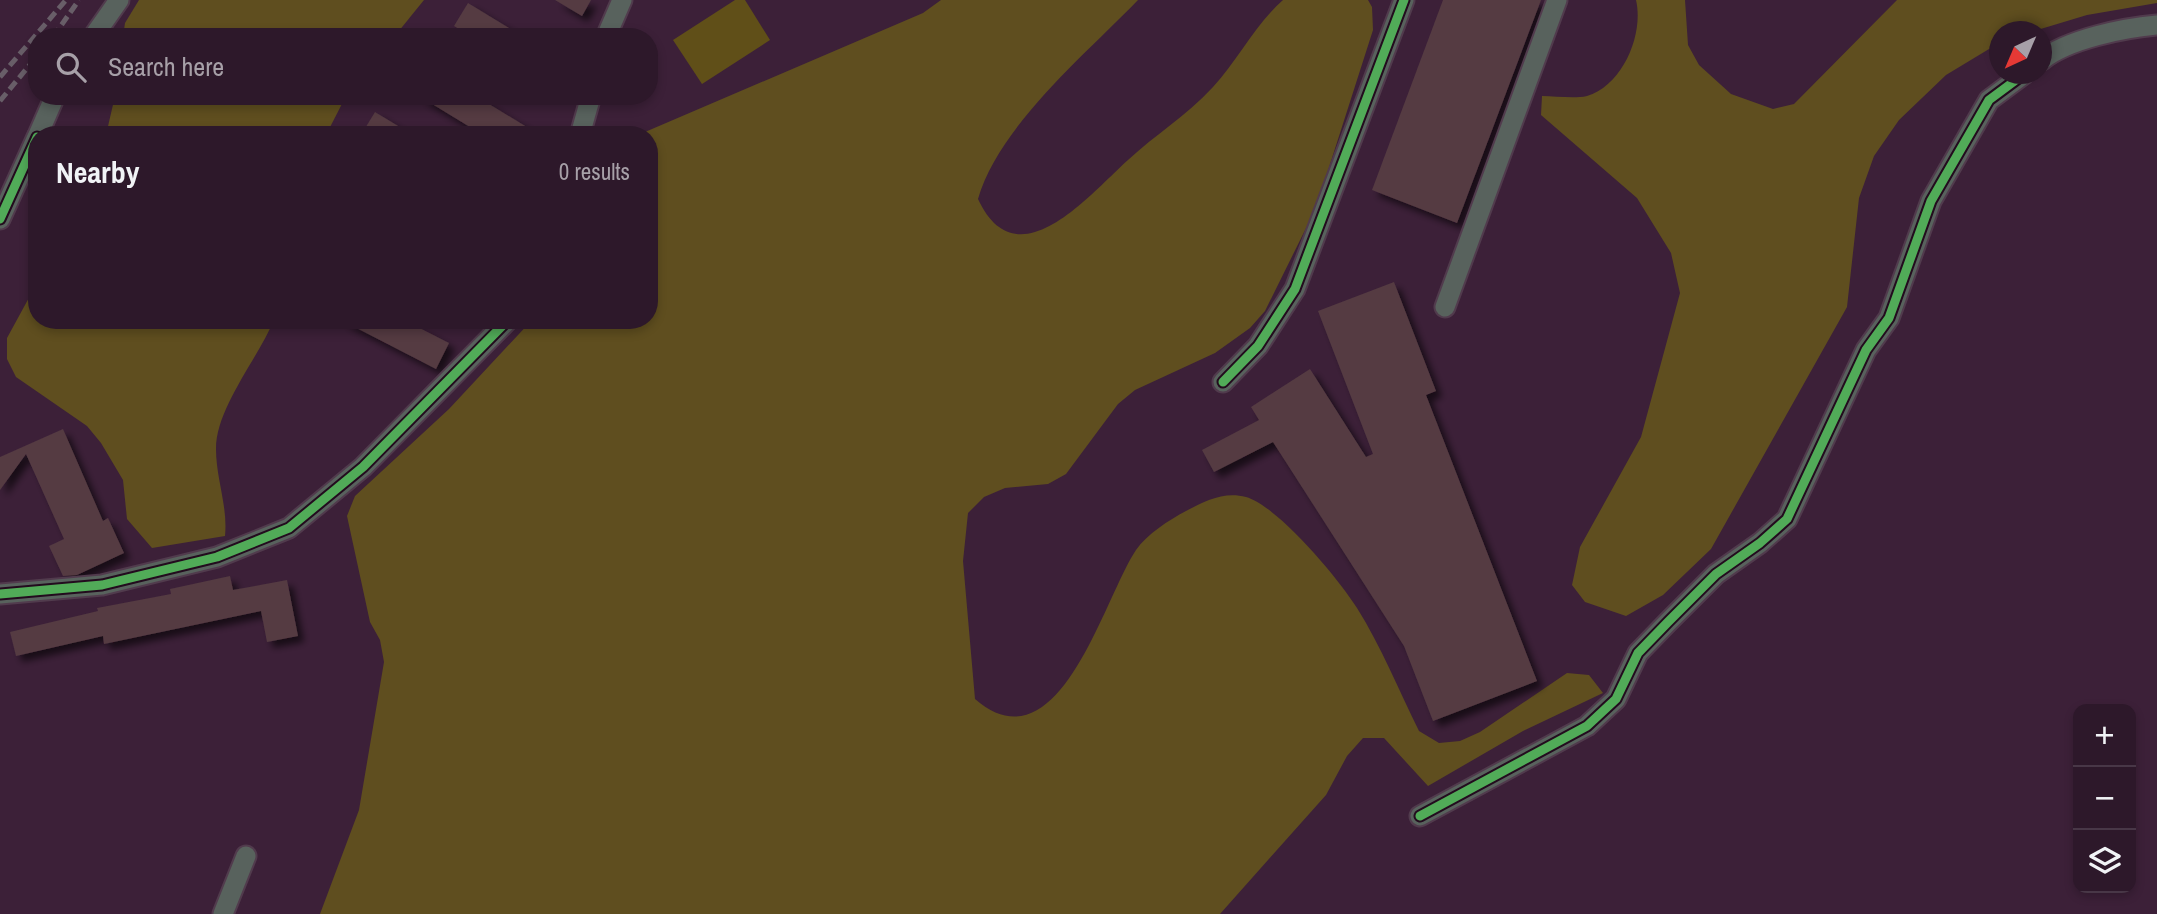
<!DOCTYPE html>
<html lang="en">
<head>
<meta charset="utf-8">
<style>
  :root { --surface:#2d182a; --page:#352132; --text:#f1f3f6; --muted:#a7a0a8; --line:#483747 }
  body { margin:0; font-family:"Archivo Narrow",sans-serif; background:var(--page); color:var(--text) }
  .controls { position:absolute; right:21px; bottom:21px; display:grid; overflow:hidden; border-radius:14px; box-shadow:0 4px 10px #0003 }
  .controls button { width:63px; height:63px; display:grid; place-items:center; padding:0; border:0; border-bottom:2px solid var(--line); background:var(--surface); color:var(--text); font:35px sans-serif }
  .compass { position:absolute; left:1989px; top:21px; width:63px; height:63px; border-radius:50%; background:var(--surface); box-shadow:0 4px 10px #0003; rotate:224deg }
  .list { margin:0; padding:0; list-style:none }
  h2 { display:flex; justify-content:space-between; align-items:center; height:91px; margin:0; padding:0 28px; font-size:30px }
  h2 small { font-size:23px; font-weight:400; color:var(--muted) }
  .icon { flex:none; width:38px; height:38px; fill:none; stroke:currentColor; stroke-width:2; stroke-linecap:round; stroke-linejoin:round }
  .map { position:relative; flex:none; width:2157px; height:914px; overflow:hidden }
  .search { position:absolute; background:var(--surface); box-shadow:0 4px 10px #0003; left:28px; top:28px; width:630px; height:77px; display:flex; align-items:center; gap:18px; box-sizing:border-box; padding:0 24px; border-radius:28px; color:var(--muted); font-size:26px }
  .panel { position:absolute; background:var(--surface); box-shadow:0 4px 10px #0003; left:28px; top:126px; width:630px; height:203px; border-radius:28px }
  .map>svg:first-child { display:block }
  .green { fill:#604f18 }
  .forest { fill:#5f4e1f }
  .building { fill:#543b42; filter:url(#shadow) }
  .lines { fill:none; stroke-linecap:round; stroke-linejoin:round }
  .street-casing { stroke:#513b4d; stroke-width:23 }
  .street { stroke:#58625d; stroke-width:19 }
  .rail { stroke:#685e68; stroke-width:5; stroke-dasharray:10 5; stroke-linecap:butt }
  .cycleway-casing { stroke:#230b1e; stroke-width:13 }
  .cycleway { stroke:#51ab58; stroke-width:9 }
</style>
</head>
<body>
<div class="map">
<svg width="2157" height="914" viewBox="0 0 2157 914">
  <defs>
    <filter id="shadow"><feDropShadow dx="6" dy="6" stdDeviation="3.5" flood-color="#0009"/></filter>
  </defs>
  <rect width="100%" height="100%" fill="#3c2038"/>
  <polygon class="green" points="735,0 745,0 770,40 702,84 673,40"/>
  <g class="forest">
    <polygon points="139,0 424,0 394,37 123,37 125,23"/>
    <path d="M941,0H1138C1086,54 999,126 978,199C1017,283 1089,195 1128,160C1156,134 1185,117 1213,87C1238,60 1255,25 1283,0H1368L1372,7L1373,30L1316,208L1265,311L1250,328L1215,353L1135,390L1118,404L1066,474L1048,484L1005,488L984,497L968,513L963,561L975,699C1059,772 1104,597 1136,550C1147,534 1169,520 1186,511C1205,501 1224,491 1246,497C1278,506 1339,579 1357,608C1381,646 1399,691 1419,731L1439,743L1460,741L1480,732L1567,673L1589,675L1603,693L1523,731L1428,786L1384,738H1363L1347,756L1326,795L1220,914H320L359,810L384,662L380,640L370,622L347,516L355,496L449,409L532,320H649V135H638L923,13Z"/>
    <path d="M1636,0H1685L1688,45L1699,65L1731,94L1773,109L1794,104L1897,0H2157V3L2087,15L2034,31L2000,32L1999,43L1946,75L1899,120L1874,156L1859,198L1847,307L1711,549L1663,595L1626,616L1585,602L1572,585L1580,547L1641,437L1680,293L1671,253L1637,198L1541,115L1542,96C1555,96 1574,99 1587,96C1623,85 1644,34 1636,0Z"/>
    <polygon points="115,96 346,96 326,135 106,135"/>
    <path d="M37,283V320H274C257,360 216,408 216,449C216,479 228,506 225,536L152,548L127,519L123,480L101,443L87,426L16,377L7,359V338Z"/>
  </g>
  <g class="building">
    <polygon points="555,0 591,0 582,16"/>
    <polygon points="1443,0 1541,0 1457,223 1372,190"/>
    <polygon points="468,3 524,37 472,37 454,26"/>
    <polygon points="419,96 476,96 540,135 483,135"/>
    <polygon points="375,112 413,135 361,135"/>
    <polygon points="1394,282 1436,391 1426,395 1537,681 1433,721 1404,646 1273,442 1214,472 1202,450 1259,420 1251,407 1310,369 1366,457 1373,454 1318,311"/>
    <polygon points="341,320 404,320 449,343 436,369"/>
    <polygon points="63,429 103,521 108,518 124,553 77,575 63,576 49,546 64,539 26,454 0,490 0,457"/>
    <polygon points="230,576 233,590 287,580 298,636 267,642 261,611 104,644 103,636 16,656 10,632 98,611 97,608 171,594 170,589"/>
  </g>
  <g class="lines">
    <g class="street-casing">
      <g id="street">
        <polyline points="93,37 119,0"/>
        <polyline points="606,37 622,0"/>
        <path d="M2042,60C2068,39 2124,28 2157,25"/>
        <polyline points="38,135 55,96"/>
        <polyline points="580,135 591,96"/>
        <polyline points="0,219 37,137"/>
        <polyline points="1445,307 1557,0"/>
        <polyline points="1223,382 1258,346 1295,289 1404,0"/>
        <polyline points="0,594 102,585 217,557 289,528 363,467 508,320"/>
        <polyline points="1420,816 1587,726 1616,699 1638,653 1668,622 1716,574 1760,543 1787,519 1866,350 1889,318 1931,201 1989,100 2024,74"/>
        <polyline points="223,914 246,856"/>
      </g>
    </g>
    <use href="#street" class="street"/>
    <g class="rail">
      <polyline points="53,37 79,0"/>
      <polyline points="0,77 66,0"/>
      <polyline points="0,101 37,56"/>
    </g>
    <g class="cycleway-casing">
      <g id="cycleway">
        <polyline points="0,219 37,137"/>
        <polyline points="1223,382 1258,346 1295,289 1404,0"/>
        <polyline points="0,594 102,585 217,557 289,528 363,467 508,320"/>
        <polyline points="1420,816 1587,726 1616,699 1638,653 1668,622 1716,574 1760,543 1787,519 1866,350 1889,318 1931,201 1989,100 2024,74"/>
      </g>
    </g>
    <use href="#cycleway" class="cycleway"/>
  </g>
</svg>
<div class="controls">
<button>+</button>
<button>−</button>
<button><svg class="icon" aria-label="layers" viewBox="0 0 24 24"><path d="M12 4l9 5-9 5-9-5zM3 14l9 5 9-5"/></svg></button>
</div>
<svg class="compass" viewBox="-18 -18 36 36"><path d="M0-13l5 13h-10z" fill="#e53935"/><path d="M0 13l5-13h-10z" fill="#a7a0a8"/></svg>
<div class="search"><svg class="icon" aria-label="search" viewBox="0 0 24 24"><circle cx="10" cy="10" r="6"/><path d="M15 15l6 6"/></svg>Search here</div>
<section class="panel">
<h2>Nearby<small>0 results</small></h2>
<ul class="list">
</ul>
</section>
</div>
</body>
</html>
